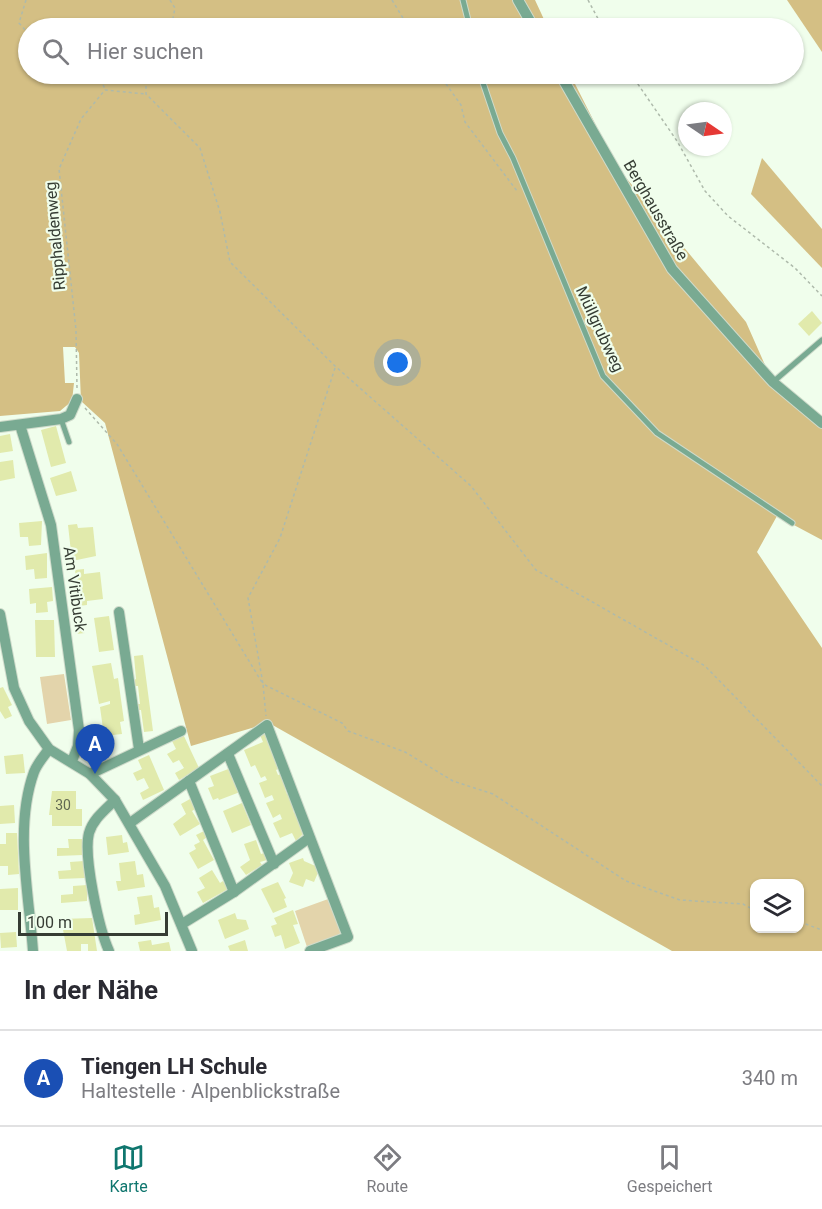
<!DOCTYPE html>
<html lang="de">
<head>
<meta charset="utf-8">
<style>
  :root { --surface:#fff; --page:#f7f7f7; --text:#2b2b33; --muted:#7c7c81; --line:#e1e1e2; --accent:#0f766e }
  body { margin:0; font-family:Roboto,sans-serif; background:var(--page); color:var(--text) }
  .controls { position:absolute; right:18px; bottom:18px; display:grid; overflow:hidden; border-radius:12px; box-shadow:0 2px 4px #0004 }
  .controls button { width:54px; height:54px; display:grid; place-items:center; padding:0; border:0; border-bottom:2px solid var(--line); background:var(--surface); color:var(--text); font:30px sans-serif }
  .compass { position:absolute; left:678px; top:102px; width:54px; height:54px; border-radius:50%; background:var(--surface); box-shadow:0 2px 4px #0004; rotate:103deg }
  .scale { position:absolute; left:18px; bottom:15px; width:150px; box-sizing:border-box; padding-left:6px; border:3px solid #363d34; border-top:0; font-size:16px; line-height:21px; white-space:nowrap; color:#363d34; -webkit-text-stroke:4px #f0feec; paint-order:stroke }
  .you { position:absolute; left:398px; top:363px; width:21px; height:21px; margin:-15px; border:4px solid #fff; border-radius:50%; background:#1a73e8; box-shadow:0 0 0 9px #1a73e833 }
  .badge { display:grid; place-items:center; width:39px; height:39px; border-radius:50%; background:var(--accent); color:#fff; font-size:20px; font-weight:700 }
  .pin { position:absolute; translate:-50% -50px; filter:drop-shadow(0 2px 3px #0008) }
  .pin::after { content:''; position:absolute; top:32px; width:21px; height:18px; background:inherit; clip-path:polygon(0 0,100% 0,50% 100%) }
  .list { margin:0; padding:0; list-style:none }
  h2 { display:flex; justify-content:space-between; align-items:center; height:78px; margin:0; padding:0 24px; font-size:26px }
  h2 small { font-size:20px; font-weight:400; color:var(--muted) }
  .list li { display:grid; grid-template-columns:39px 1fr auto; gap:18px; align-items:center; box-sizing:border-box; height:96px; padding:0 24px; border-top:2px solid var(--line) }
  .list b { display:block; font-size:22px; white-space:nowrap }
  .list p { margin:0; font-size:20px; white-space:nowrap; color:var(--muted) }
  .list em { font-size:20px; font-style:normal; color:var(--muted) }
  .icon { flex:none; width:33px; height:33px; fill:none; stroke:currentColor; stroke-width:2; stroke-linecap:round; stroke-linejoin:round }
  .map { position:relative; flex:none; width:822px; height:951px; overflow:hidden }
  .search { position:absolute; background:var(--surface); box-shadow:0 2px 4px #0004; left:18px; right:18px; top:18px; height:66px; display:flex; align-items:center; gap:15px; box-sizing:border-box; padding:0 21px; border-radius:33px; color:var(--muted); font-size:22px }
  .sheet { height:174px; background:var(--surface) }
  nav { display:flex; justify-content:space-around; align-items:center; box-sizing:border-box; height:84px; border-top:2px solid var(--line); background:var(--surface); font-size:16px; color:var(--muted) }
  nav a { display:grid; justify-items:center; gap:3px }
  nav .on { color:var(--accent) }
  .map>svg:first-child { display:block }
  .green { fill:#e3d4ab }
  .forest { fill:#d4bf84; fill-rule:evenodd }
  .building { fill:#e1eaac }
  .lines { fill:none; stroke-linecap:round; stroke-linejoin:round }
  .service-casing { stroke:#cfdbcb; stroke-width:7 }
  .minor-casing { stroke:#cfdbcb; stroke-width:12 }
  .path { stroke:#aebaab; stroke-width:1.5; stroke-dasharray:3 3; stroke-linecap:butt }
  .service { stroke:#79aa92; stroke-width:5 }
  .minor { stroke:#79aa92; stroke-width:10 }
  .labels { text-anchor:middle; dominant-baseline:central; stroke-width:4.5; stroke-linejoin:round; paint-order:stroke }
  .number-label { font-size:14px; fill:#616852 }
  .street-label { font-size:16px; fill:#363d34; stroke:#f0feec }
</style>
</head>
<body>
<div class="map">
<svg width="822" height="951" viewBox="0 0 822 951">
  <rect width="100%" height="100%" fill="#f0feec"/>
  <g class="green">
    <polygon points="64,674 71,720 47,724 40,677"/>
    <polygon points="331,898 341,931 339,935 307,947 295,911"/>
  </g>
  <g class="forest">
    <path d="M0,0H535L548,28H28V74H570L617,167L746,322L773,383L822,422V540L777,516L757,552L822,648V951H672L269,723L191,746L105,423L81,401L79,353L75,347H63L65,383H74L72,401L60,411L0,416ZM754,884H800V928H754Z"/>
    <polygon points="787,0 822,0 822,52"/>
    <polygon points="762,158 822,229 822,268 751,194"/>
  </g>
  <g class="building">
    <polygon points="812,311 822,323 809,336 798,324"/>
    <polygon points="56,426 66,463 51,467 41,430"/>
    <polygon points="10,434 13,451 0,453 0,436"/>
    <polygon points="13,460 15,478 0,481 0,462"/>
    <polygon points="71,471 77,491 56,496 50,478"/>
    <polygon points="42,521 41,545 29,546 28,537 20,537 19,523"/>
    <polygon points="77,524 78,528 93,527 96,556 72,561 68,525"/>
    <polygon points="47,553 47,578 35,579 34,569 26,570 25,556"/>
    <polygon points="84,569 84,574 100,572 103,599 87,601 87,605 79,606 75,570"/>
    <polygon points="52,587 53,601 47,602 48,612 36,613 36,603 30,604 29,589"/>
    <polygon points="109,616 114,650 99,652 94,618"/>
    <polygon points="35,620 54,620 55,657 36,657"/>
    <polygon points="84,623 85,633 76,634 75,624"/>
    <polygon points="143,655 153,731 144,732 141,710 138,710 137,704 140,704 138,686 135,686 134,680 136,679 134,656"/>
    <polygon points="111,663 114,679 118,678 124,721 120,722 122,734 104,736 100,707 110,704 110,701 99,704 92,666"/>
    <polygon points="3,687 12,705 8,707 12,716 5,719 0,711 0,688"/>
    <polygon points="265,733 280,768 276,770 278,775 282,774 288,788 285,789 287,794 289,793 295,808 293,809 294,813 297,812 302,829 303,834 296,841 292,833 280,838 273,823 282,819 280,814 273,818 266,803 274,800 272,795 265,798 259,783 267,780 265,776 261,778 255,765 251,767 244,750 263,742 260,735"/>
    <polygon points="183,734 199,768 179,780 175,773 184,768 179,760 173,763 167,754 176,749 172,741"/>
    <polygon points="23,754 25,773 6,774 4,756"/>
    <polygon points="149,755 164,790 143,800 140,793 149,788 144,778 137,781 133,773 142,769 138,760"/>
    <polygon points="231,768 240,792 219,800 218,798 213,800 208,788 214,786 210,776"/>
    <polygon points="52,791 76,791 76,809 82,809 82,826 52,826 52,815 49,815"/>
    <polygon points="190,799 195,809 192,811 200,824 180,836 173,824 186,814 181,804"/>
    <polygon points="242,803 251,825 232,833 223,811"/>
    <polygon points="14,805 15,823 0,824 0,806"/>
    <polygon points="204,831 207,837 203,840 214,860 198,869 189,853 196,849 194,845 200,842 196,835"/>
    <polygon points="6,833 17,833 19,874 8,875 8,866 0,866 0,844 6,844"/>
    <polygon points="122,835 123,843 127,842 129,852 108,855 106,837"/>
    <polygon points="68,839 82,839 83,855 57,856 57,848 69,848"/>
    <polygon points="256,840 261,854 264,853 267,860 260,862 262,865 246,875 240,867 250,860 244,844"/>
    <polygon points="303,858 304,861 320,868 314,882 306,879 303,887 289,882 293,873 289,863"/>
    <polygon points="84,861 85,878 59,879 58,871 71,870 70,862"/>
    <polygon points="135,861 137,875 143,874 145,887 118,891 116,881 121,881 119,863"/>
    <polygon points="212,870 220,883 223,881 228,889 203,903 197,892 205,888 199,878"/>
    <polygon points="278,882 286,898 284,899 287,907 273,913 261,889"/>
    <polygon points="87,885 87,901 61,903 61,895 73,894 73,886"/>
    <polygon points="18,888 18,910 0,910 0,889"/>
    <polygon points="152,895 154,908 159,907 161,920 135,925 134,915 140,914 137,897"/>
    <polygon points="293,910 298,924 293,925 300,943 285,949 281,935 275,937 271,926 277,924 274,918"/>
    <polygon points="235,913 237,919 246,920 249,929 225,939 218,920"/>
    <polygon points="92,918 97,951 88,951 88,944 81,944 81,951 67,951 61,919"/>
    <polygon points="16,932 17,947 1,948 0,933"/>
    <polygon points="151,940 152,945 169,942 171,951 140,951 138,942"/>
    <polygon points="245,940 248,951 230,951 228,946"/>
  </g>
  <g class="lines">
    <g class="service-casing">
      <g id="service">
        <polyline points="463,0 470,28"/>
        <polyline points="480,74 500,133 513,158 603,376 657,433 792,523"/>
        <polyline points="773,382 822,340"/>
        <polyline points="61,419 69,442"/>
      </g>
    </g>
    <g class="minor-casing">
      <g id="minor">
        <polyline points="518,0 534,28"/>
        <polyline points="560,74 672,269 773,382 822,423"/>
        <polyline points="20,425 51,525 79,730 78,746 72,761"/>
        <polyline points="0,427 61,419 70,415 77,399"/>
        <polyline points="119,612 139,749"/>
        <polyline points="0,614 14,688 29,721 49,749 90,774 115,800 165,886 192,951"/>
        <polyline points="228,754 274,864"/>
        <polyline points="90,774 181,731"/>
        <polyline points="189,781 234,892"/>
        <polyline points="130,823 267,725 348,937 310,951"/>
        <polyline points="182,924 234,892 309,838"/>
        <path d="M33,951C29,894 14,827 34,772C37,764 44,756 49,749"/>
        <path d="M109,951C99,929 83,856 89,833C93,819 105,810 115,800"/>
      </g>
    </g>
    <g class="path">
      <polyline points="26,0 19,23 28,33"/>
      <polyline points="170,0 175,8 171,28"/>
      <polyline points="392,0 409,28"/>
      <polyline points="588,0 603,28"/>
      <polyline points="98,74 105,89"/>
      <polyline points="146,74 146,94 200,148 220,212 230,262 335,366 471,486 536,570 705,666 822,786"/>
      <polyline points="439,74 461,105 465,122 517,191"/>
      <polyline points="631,74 677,141 705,191 728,216 795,268 822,296"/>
      <polyline points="335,368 280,538 248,598 263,684 342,723 348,731 405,752 453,781 493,794 626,881 680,900 743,904 754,910"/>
      <polyline points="77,388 76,330 59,169 81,119 105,90 145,94"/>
      <polyline points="85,408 117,444 263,684 266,716"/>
      <polyline points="800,922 822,930"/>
    </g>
    <use href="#service" class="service"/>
    <use href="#minor" class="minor"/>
  </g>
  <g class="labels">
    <g class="number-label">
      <text x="63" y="805">30</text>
    </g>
    <g class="street-label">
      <text transform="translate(656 210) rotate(60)">Berghausstraße</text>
      <text transform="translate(55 236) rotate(-95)">Ripphaldenweg</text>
      <text transform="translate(600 329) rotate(65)">Müllgrubweg</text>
      <text transform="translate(75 589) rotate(82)">Am Vitibuck</text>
    </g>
  </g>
</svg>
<div class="controls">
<button><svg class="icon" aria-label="layers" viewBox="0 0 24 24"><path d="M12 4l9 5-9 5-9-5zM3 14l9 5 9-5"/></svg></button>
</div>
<svg class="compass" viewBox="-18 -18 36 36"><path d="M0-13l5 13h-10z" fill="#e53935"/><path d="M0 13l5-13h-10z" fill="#7c7c81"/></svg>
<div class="scale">100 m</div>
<div class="you"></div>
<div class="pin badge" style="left:95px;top:774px;background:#1a4fb4">A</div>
<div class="search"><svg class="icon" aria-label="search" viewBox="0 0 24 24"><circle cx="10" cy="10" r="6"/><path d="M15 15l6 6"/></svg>Hier suchen</div>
</div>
<section class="sheet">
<h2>In der Nähe<small></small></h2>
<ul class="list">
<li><span class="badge" style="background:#1a4fb4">A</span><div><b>Tiengen LH Schule</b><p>Haltestelle · Alpenblickstraße</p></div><em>340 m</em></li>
</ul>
</section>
<nav>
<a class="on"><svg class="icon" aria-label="map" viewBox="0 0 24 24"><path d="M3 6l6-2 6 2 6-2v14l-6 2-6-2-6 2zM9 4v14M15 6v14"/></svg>Karte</a>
<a><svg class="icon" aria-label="directions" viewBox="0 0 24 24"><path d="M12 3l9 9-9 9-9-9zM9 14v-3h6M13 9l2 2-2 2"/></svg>Route</a>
<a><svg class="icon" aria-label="saved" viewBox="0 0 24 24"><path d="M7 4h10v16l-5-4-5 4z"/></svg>Gespeichert</a>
</nav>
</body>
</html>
